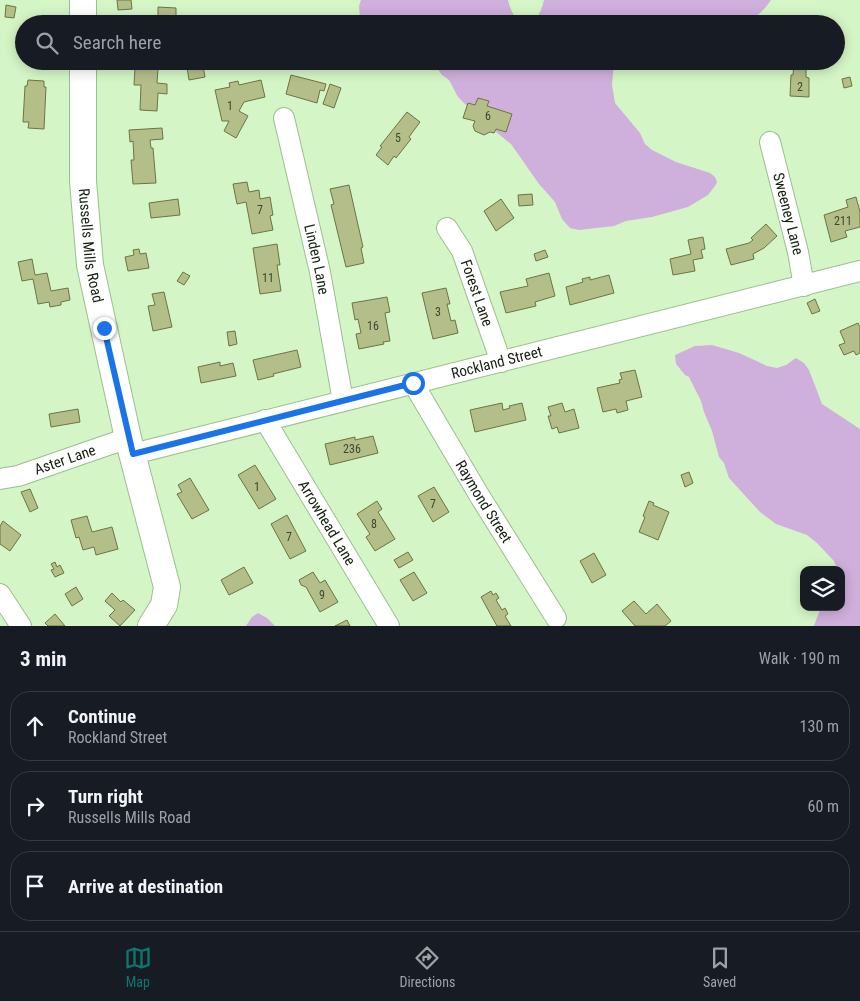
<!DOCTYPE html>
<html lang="en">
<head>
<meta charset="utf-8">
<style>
  :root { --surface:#171b24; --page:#242831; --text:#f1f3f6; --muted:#9ea1a6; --line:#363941; --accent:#0f766e }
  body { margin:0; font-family:"Roboto Condensed",sans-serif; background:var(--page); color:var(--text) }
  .controls { position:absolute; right:15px; bottom:15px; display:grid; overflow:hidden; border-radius:10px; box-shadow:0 2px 12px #0003 }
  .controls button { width:45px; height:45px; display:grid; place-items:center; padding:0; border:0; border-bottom:1px solid var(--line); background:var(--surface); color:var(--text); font:25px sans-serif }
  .stop { position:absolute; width:15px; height:15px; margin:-11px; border:4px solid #1a73e8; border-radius:50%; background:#fff }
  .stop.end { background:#1a73e8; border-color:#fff; box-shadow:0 1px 5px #0008 }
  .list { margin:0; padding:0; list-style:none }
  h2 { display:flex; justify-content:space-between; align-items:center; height:65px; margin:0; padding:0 20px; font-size:21px }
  h2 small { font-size:16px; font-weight:400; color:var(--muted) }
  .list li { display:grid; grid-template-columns:32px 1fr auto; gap:15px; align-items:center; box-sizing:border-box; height:70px; margin:0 10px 10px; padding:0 10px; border:1px solid var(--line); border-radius:20px }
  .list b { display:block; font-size:19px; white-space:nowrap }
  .list p { margin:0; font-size:16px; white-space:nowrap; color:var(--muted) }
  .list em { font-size:16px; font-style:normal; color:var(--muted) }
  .icon { flex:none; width:28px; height:28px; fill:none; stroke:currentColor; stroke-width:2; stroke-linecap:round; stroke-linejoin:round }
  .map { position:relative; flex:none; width:860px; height:626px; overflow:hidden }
  .search { position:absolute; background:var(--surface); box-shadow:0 2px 12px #0003; left:15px; right:15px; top:15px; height:55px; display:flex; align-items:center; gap:12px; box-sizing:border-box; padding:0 18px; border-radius:28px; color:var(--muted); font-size:19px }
  .sheet { height:305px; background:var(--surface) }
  nav { display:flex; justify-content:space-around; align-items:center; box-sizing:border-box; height:70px; border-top:1px solid var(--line); background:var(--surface); font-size:14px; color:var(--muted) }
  nav a { display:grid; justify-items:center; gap:2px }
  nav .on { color:var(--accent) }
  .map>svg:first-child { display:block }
  .green { fill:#cfafdb }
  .building { fill:#b4be89; stroke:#6c7442 }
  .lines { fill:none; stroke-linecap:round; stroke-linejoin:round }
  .minor-casing { stroke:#9dbe90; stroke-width:22 }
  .major-casing { stroke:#9dbe90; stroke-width:28 }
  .minor { stroke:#fff; stroke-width:20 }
  .major { stroke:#fff; stroke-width:26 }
  .route { stroke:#1a73e8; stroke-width:6 }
  .labels { text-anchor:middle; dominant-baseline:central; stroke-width:4; stroke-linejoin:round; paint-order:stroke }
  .number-label { font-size:12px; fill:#3d482e }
  .street-label { font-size:15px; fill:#152110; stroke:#fff }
</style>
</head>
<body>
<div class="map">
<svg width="860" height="626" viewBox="0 0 860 626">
  <rect width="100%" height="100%" fill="#d4f6c6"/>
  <g class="green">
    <path d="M361,0H508C515,31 537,32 544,0H771C763,12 755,18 743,24H368L360,19L359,6Z"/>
    <polygon points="432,61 614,61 612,85 615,103 640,133 645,144 652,150 676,162 710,173 715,177 717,182 715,186 708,195 688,207 652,217 626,221 614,226 579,230 570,228 562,219 555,202 539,184 511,144 480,119 458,97 449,80 442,75"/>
    <polygon points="712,345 739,353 767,366 777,368 786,365 796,358 804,363 809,370 822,404 860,429 860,626 814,626 821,607 841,607 841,570 835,570 836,566 834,561 817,543 807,535 776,524 760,512 729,478 724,463 719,457 712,431 704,412 701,401 689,377 685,375 676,364 675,355 695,346"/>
    <polygon points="258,613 267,618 275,626 246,626 252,617"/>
  </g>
  <g class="building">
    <polygon points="117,0 131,0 132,9 118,10"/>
    <polygon points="6,5 16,7 14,18 5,17"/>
    <polygon points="158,7 176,8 176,21 158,21"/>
    <polygon points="130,17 130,24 116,24 115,18"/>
    <polygon points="186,61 202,61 205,77 189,80"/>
    <polygon points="710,61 719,61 720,65 710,66"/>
    <polygon points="797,61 806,61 806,77 809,78 809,97 790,96 791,75 793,75 794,63 797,63"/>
    <polygon points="135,68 158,69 157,83 167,84 167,94 158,93 157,111 140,110 141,85 134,85"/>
    <polygon points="291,75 326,84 324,91 320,90 317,103 286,94"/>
    <polygon points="850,77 852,86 844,88 842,79"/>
    <polygon points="28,80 44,81 44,87 46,87 44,129 28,128 29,122 23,122 25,86 27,86"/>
    <polygon points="261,80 265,97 244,102 239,111 248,116 236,138 224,131 229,121 222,121 215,90 230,87 229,83 238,81 239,85"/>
    <polygon points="330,84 341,88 334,108 323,104"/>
    <polygon points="478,98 489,101 487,106 512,114 506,132 496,129 494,133 490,132 484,135 475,131 473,126 475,121 463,118 468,103 475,105"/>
    <polygon points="407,112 420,122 409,137 411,139 396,158 394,156 388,165 376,155 382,147 380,146"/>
    <polygon points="162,128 163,139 150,140 151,148 153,148 156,183 133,184 131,160 134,160 133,141 130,142 129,130"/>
    <polygon points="247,182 249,192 259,190 260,199 270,197 273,215 270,216 273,230 252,234 246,202 237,204 233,184"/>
    <polygon points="349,185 363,247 361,248 364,263 346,267 331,205 334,204 330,189"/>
    <polygon points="532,194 533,205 519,206 518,195"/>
    <polygon points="856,197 860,212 860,227 845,231 847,237 831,242 824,215 848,207 846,200"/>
    <polygon points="178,199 180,215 151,218 149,203"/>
    <polygon points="501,199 514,218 496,231 484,211"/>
    <polygon points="766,224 777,236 764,248 753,254 754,259 731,265 726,249 749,243 753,240 751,238"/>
    <polygon points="703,237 705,249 701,250 703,258 693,260 695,271 673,275 670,259 691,254 688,240"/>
    <polygon points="277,244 280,265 277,265 281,291 260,294 253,248"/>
    <polygon points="139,249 140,254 146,253 149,268 128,271 125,257 134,255 133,250"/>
    <polygon points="545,250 548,257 536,261 534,254"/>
    <polygon points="32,259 35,275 47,273 51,291 68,288 70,300 61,302 61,305 50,307 49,302 38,304 33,279 22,281 18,262"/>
    <polygon points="183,272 190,276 184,285 177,281"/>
    <polygon points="549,273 555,296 535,302 536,306 506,313 500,292 528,286 526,279"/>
    <polygon points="609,275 614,293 570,305 566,287 583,282 582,279 590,277 590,280"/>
    <polygon points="446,288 450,304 447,304 451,321 455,320 458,333 433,339 422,293"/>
    <polygon points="164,292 172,327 153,331 148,306 155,305 152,294"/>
    <polygon points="387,297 390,312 385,313 390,341 383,342 384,344 359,349 356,334 361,333 358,319 355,320 352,303"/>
    <polygon points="815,299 820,311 812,314 807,303"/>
    <polygon points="858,323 860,327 860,353 856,355 854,351 844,355 839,345 845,343 840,331"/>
    <polygon points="235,331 237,344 229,346 227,332"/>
    <polygon points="297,350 301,367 273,374 274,376 258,380 253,360"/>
    <polygon points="220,362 220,366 233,363 236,376 201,383 198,367"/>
    <polygon points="635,370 642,397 626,401 628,410 617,413 616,409 603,412 597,388 620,383 619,380 622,379 620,373"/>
    <polygon points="502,403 503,410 510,408 509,406 522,403 526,420 475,432 470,410"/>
    <polygon points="562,403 565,412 574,409 579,428 559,433 557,427 552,429 548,416 551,416 548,407"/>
    <polygon points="78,409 80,422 51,427 49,414"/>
    <polygon points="373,436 378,453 330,465 325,444 355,437 355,440"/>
    <polygon points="255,465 276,499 259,509 238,475"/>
    <polygon points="689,472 693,483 685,487 681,475"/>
    <polygon points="190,478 209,510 192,519 177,494 182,492 178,485"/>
    <polygon points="434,487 449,512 433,522 418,496"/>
    <polygon points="30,489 38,508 30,512 21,492"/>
    <polygon points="377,501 382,509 378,512 395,539 375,551 366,537 370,534 357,514"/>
    <polygon points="649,501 654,503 653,505 669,512 658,540 639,532 645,517 643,516"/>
    <polygon points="287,515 306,551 290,559 271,524"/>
    <polygon points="87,516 92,532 112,527 118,549 96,555 94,547 83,550 79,537 76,538 71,520"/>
    <polygon points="3,521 21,535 10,551 0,544 0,526"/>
    <polygon points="408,552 413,560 399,568 394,560"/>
    <polygon points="594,553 606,575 592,583 580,561"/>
    <polygon points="55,562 57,567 60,565 64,573 55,577 51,570 54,569 51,564"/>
    <polygon points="244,567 253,583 229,595 221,580"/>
    <polygon points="313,572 320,583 325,580 338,602 320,612 306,587 301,585 299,580"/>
    <polygon points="414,572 427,593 413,601 400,580"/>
    <polygon points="76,587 83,599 72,606 65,594"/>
    <polygon points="491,591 493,595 496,593 499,598 496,600 502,610 505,608 508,614 505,616 511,626 497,626 481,597"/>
    <polygon points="112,593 121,602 123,600 135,610 120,626 109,616 115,610 105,601"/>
    <polygon points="634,601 646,614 657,604 671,621 665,626 635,626 622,611"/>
    <polygon points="55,614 65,626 48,626 45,623"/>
    <polygon points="347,620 350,626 335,626"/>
  </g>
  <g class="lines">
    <g class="minor-casing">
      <g id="minor">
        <path id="s1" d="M284,118L320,272L343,401"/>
        <path id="s2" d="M770,142L798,252L804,286"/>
        <path id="s3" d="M447,228L462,251L501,362"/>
        <path id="s4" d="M413,383L479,495L556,618"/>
        <path id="s5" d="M265,420L389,626"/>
        <path id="s6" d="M133,454L860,271"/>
        <path id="s7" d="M0,479L18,476L128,438"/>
        <polyline points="0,594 21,626"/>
      </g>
    </g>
    <g class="major-casing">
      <g id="major">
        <polyline points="83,24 83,0"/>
        <path id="s8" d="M83,61V181L90,265L128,438L167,587L164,605L151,626"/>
      </g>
    </g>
    <use href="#minor" class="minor"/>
    <use href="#major" class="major"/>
  </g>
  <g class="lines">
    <polyline class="route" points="104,328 133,454 413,383"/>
  </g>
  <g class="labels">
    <g class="number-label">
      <text x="800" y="87">2</text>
      <text x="230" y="106">1</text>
      <text x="488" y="116">6</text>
      <text x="398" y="138">5</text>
      <text x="260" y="210">7</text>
      <text x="843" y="221">211</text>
      <text x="268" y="278">11</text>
      <text x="438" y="312">3</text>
      <text x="373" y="326">16</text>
      <text x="352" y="449">236</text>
      <text x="257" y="487">1</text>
      <text x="433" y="504">7</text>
      <text x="374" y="524">8</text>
      <text x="289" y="537">7</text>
      <text x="322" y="595">9</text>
    </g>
    <g class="street-label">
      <text stroke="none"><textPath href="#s2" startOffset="74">Sweeney Lane</textPath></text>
      <text stroke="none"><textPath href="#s8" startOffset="185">Russells Mills Road</textPath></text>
      <text stroke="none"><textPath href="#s1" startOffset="145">Linden Lane</textPath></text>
      <text stroke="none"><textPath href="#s3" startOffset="72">Forest Lane</textPath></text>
      <text stroke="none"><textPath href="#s6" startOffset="375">Rockland Street</textPath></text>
      <text stroke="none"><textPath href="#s7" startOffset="68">Aster Lane</textPath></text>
      <text stroke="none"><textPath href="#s4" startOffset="138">Raymond Street</textPath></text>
      <text stroke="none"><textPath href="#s5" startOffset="120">Arrowhead Lane</textPath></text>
    </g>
  </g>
</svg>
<div class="controls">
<button><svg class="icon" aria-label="layers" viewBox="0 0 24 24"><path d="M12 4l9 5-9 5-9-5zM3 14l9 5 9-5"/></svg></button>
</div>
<div class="stop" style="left:413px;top:383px"></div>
<div class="stop end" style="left:104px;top:328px"></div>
<div class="search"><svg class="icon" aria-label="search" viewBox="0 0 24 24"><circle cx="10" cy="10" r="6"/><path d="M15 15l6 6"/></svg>Search here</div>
</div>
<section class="sheet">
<h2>3 min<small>Walk · 190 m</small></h2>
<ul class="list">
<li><svg class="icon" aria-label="ahead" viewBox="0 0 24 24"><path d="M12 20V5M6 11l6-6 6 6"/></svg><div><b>Continue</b><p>Rockland Street</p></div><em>130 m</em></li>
<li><svg class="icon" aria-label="right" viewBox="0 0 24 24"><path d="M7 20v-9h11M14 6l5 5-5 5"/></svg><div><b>Turn right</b><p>Russells Mills Road</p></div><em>60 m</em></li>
<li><svg class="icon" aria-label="arrive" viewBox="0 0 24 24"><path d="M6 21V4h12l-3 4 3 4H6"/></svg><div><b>Arrive at destination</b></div></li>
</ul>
</section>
<nav>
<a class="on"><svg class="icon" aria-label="map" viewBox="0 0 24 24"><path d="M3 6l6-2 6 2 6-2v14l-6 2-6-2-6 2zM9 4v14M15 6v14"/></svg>Map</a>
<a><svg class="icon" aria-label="directions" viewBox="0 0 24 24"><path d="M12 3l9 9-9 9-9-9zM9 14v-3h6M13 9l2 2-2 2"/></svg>Directions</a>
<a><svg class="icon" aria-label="saved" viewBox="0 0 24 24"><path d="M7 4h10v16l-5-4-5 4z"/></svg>Saved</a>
</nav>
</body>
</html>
